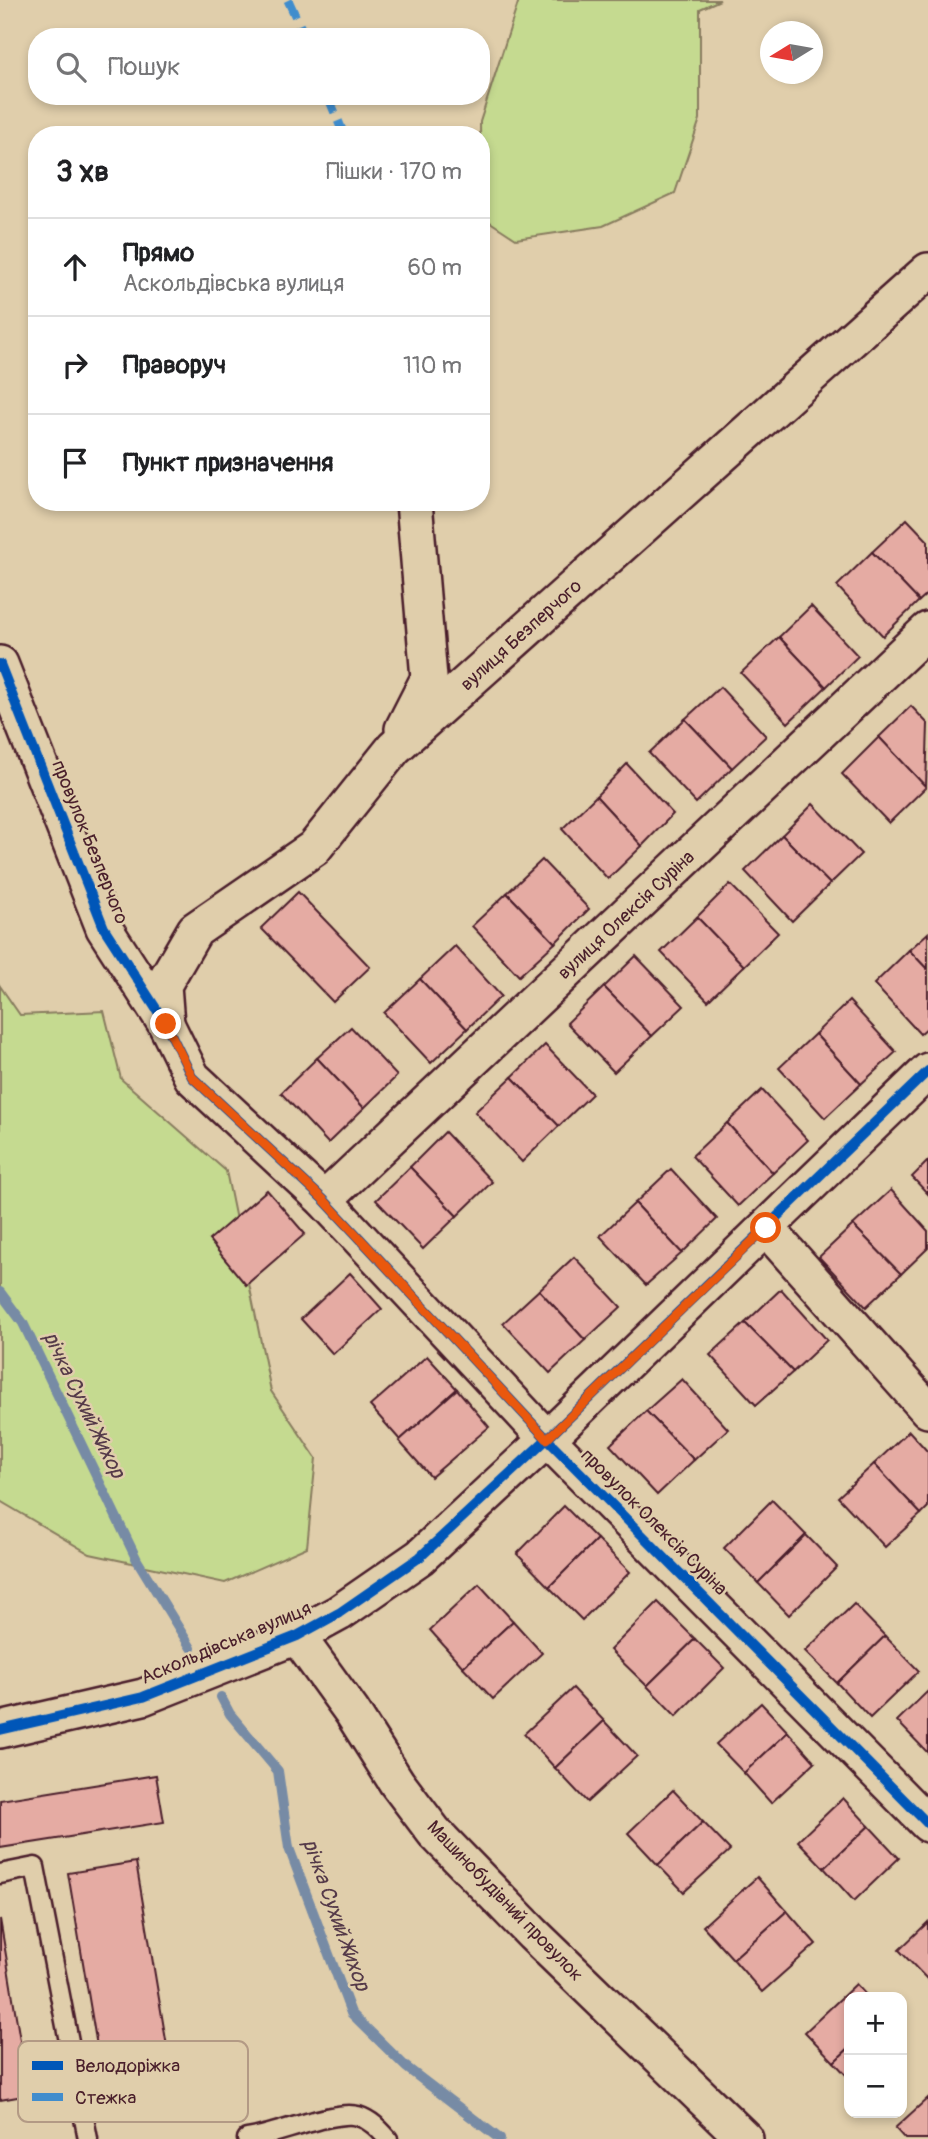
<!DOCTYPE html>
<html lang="uk">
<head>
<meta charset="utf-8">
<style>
  :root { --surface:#fff; --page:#f2f2f2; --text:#202124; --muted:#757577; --line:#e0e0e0 }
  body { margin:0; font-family:Pangolin,sans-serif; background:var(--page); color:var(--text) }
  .controls { position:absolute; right:21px; bottom:21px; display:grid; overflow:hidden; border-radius:14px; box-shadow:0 4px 10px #0003 }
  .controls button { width:63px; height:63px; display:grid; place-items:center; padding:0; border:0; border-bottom:2px solid var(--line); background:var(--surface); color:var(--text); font:35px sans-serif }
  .compass { position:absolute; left:760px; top:21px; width:63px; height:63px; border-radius:50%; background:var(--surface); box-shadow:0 4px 10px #0003; rotate:259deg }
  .stop { position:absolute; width:21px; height:21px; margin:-16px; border:5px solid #ea580c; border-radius:50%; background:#fff }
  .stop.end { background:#ea580c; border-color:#fff; box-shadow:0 2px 7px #0008 }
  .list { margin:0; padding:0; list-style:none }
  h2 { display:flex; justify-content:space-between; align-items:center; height:91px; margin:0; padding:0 28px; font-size:30px }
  h2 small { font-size:23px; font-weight:400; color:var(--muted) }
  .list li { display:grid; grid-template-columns:46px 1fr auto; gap:21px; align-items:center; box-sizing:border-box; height:98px; padding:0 28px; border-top:2px solid var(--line) }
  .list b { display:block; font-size:26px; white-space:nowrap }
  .list p { margin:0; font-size:23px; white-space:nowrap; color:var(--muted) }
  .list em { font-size:23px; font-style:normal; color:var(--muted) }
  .icon { flex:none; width:38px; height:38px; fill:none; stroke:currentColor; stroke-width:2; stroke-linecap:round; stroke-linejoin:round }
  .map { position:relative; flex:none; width:928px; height:2139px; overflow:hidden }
  .search { position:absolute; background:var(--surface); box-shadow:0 4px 10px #0003; left:28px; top:28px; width:462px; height:77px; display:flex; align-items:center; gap:18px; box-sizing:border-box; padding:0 24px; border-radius:28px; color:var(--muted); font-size:26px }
  .panel { position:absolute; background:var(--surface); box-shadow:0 4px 10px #0003; left:28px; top:126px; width:462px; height:385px; border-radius:28px }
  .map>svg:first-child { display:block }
  .green { fill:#c5da90; stroke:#887c5e; stroke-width:2 }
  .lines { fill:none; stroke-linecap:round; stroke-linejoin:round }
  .stream { stroke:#778ba5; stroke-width:10 }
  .building { fill:#e5aba3; stroke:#4a1f2b; stroke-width:2 }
  .lane-casing { stroke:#4a1f2b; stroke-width:23 }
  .street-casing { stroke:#4a1f2b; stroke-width:40 }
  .lane { stroke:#e0ceab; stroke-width:18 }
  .street { stroke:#e0ceab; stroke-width:35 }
  .quiet { stroke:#418dcd; stroke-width:9; stroke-dasharray:18 9; stroke-linecap:butt }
  .cycleway-casing { stroke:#e0ceab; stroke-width:15 }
  .cycleway { stroke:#0057b8; stroke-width:10 }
  .route { stroke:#ea580c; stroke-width:9 }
  .labels { text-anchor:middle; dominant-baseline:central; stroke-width:5; stroke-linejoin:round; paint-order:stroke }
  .street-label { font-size:19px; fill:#4a1f2b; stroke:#e0ceab }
  .water-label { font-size:21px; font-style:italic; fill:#553a49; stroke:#e0ceab }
  .key { fill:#e0ceab; stroke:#b39a85; stroke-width:2 }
  .key-label { font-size:19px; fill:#4a1f2b }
</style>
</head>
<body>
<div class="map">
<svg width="928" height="2139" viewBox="0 0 928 2139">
  <rect width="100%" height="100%" fill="#e0ceab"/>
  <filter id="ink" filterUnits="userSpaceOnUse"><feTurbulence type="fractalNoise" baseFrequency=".0143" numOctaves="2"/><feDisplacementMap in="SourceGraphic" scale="14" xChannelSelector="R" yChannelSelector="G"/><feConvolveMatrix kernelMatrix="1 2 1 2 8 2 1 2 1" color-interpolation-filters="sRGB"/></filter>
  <g filter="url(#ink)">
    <g class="green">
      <polygon points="519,0 720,0 700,9 700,119 675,193 603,226 516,239 481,216 480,122"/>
      <polygon points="0,986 20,1015 104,1011 121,1079 226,1171 271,1391 316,1458 307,1547 225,1583 90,1554 0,1501"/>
    </g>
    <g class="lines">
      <g class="stream">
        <polyline points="0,1292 23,1323 137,1560 191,1648"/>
        <polyline points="221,1697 230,1714 278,1771 289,1848 351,2013 406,2067 500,2139"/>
      </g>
    </g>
    <g class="building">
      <polygon points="907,519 928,541 928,593 919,601 872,552"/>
      <polygon points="872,552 919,601 883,636 837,586"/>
      <polygon points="811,606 858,656 826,687 779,637"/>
      <polygon points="779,637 826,687 788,723 741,673"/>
      <polygon points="720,687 766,736 732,768 685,719"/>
      <polygon points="911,706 928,724 926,787 879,737"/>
      <polygon points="685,719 732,768 696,803 649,753"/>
      <polygon points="879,737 926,787 889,823 842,774"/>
      <polygon points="627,764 673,814 642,846 596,796"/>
      <polygon points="596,796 642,846 608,879 562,829"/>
      <polygon points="813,804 861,854 830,884 782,835"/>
      <polygon points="782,835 830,884 792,921 745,871"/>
      <polygon points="542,860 589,909 555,943 507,893"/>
      <polygon points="730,884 778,933 744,966 697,917"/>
      <polygon points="298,892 370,967 333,1002 261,928"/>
      <polygon points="507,893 555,943 519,976 472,926"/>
      <polygon points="697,917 744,966 708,1001 661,952"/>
      <polygon points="928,933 928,970 909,950"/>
      <polygon points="455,946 501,996 467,1029 420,979"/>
      <polygon points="909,950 928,970 928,1027 920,1034 874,984"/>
      <polygon points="636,956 684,1006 652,1036 604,987"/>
      <polygon points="420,979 467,1029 431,1063 384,1013"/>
      <polygon points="604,987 652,1036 614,1072 567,1023"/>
      <polygon points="849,1001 896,1052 861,1084 815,1034"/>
      <polygon points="351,1027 397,1076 364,1108 317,1058"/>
      <polygon points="815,1034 861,1084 825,1118 779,1068"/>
      <polygon points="545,1045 592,1094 559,1126 512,1077"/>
      <polygon points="317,1058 364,1108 328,1143 281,1093"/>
      <polygon points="512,1077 559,1126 522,1162 475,1112"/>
      <polygon points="762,1090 808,1140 773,1173 727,1123"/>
      <polygon points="727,1123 773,1173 738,1206 692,1156"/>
      <polygon points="445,1132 492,1182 457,1216 410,1167"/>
      <polygon points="928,1161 928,1194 912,1177"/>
      <polygon points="410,1167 457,1216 423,1249 376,1200"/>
      <polygon points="671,1169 717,1219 682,1253 635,1203"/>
      <polygon points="267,1190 305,1234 246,1285 209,1240"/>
      <polygon points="891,1190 928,1231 928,1248 901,1274 853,1225"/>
      <polygon points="635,1203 682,1253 646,1285 600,1236"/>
      <polygon points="853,1225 901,1274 866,1307 819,1257"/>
      <polygon points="574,1257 621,1307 585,1340 539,1290"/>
      <polygon points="350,1273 382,1309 333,1354 301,1319"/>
      <polygon points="781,1289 827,1340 793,1372 745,1323"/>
      <polygon points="539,1290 585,1340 550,1373 503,1323"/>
      <polygon points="745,1323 793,1372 756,1405 710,1355"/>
      <polygon points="427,1356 457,1389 400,1440 370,1406"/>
      <polygon points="682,1379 728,1429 694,1460 646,1411"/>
      <polygon points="457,1389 489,1427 431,1477 399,1441"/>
      <polygon points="646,1411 694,1460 657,1495 610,1445"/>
      <polygon points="909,1431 928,1452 928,1507 921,1514 874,1464"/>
      <polygon points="874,1464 921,1514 885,1547 838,1497"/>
      <polygon points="772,1500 806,1535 758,1583 724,1548"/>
      <polygon points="564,1506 597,1539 549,1587 517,1554"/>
      <polygon points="806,1535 837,1567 789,1615 758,1583"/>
      <polygon points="597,1539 630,1572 582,1620 549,1587"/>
      <polygon points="479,1584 513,1621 463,1667 430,1630"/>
      <polygon points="658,1602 695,1639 647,1686 610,1650"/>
      <polygon points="854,1604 885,1636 837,1683 805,1651"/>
      <polygon points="513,1621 542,1653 493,1699 463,1667"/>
      <polygon points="885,1636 919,1671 870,1718 837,1683"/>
      <polygon points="695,1639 724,1668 676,1716 647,1686"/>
      <polygon points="573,1688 604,1721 555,1768 524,1734"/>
      <polygon points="928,1691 928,1753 897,1721"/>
      <polygon points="761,1703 788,1732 744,1773 716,1744"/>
      <polygon points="604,1721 637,1756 587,1802 555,1768"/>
      <polygon points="788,1732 815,1762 771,1803 744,1773"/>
      <polygon points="156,1775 164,1822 0,1848 0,1800"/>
      <polygon points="673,1790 703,1822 658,1865 628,1833"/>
      <polygon points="843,1798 869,1826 824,1868 798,1841"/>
      <polygon points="703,1822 730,1850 684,1892 658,1865"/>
      <polygon points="869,1826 899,1858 854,1901 824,1868"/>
      <polygon points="136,1862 172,2076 104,2088 68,1873"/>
      <polygon points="757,1877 787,1911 733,1959 703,1926"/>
      <polygon points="787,1911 816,1944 762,1992 733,1959"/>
      <polygon points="0,1919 29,2095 0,2100"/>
      <polygon points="928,1922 928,1980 899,1950"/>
      <polygon points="856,1984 868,1997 849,1997 849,2048 834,2062 805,2032"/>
      <polygon points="849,2048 849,2078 834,2062"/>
      <polygon points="928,2098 928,2139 905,2139 895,2128"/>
    </g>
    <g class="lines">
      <g class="lane-casing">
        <g id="lane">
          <polyline points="0,1874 35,1867 88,2139"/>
          <path d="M247,2139C274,2136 336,2109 358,2116C371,2120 379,2129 388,2139"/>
        </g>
      </g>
      <g class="street-casing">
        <g id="street">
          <polyline points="0,664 104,928 166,1024 192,1077 324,1200 547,1439 928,1824"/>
          <polyline points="403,729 429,678 414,502"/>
          <polyline points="166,1024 163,985 195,930 314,848 394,748 928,271"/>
          <polyline points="324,1200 928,630"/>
          <polyline points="766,1228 928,1410"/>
          <polyline points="297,1636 352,1712 397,1783 434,1832 533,1934 745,2139"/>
          <polyline points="0,1730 143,1697 297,1636 339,1613 420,1557 547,1439 928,1071"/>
        </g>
      </g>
      <use href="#lane" class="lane"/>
      <use href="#street" class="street"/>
      <g class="quiet">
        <polyline points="288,0 305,37"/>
        <polyline points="328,96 344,135"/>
      </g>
      <g class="cycleway-casing">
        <g id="cycleway">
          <polyline points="0,664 104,928 166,1024 192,1077 324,1200 547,1439 928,1824"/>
          <polyline points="0,1730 143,1697 297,1636 339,1613 420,1557 547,1439 928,1071"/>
        </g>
      </g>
      <use href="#cycleway" class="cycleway"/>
    </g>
  </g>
  <g class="lines" filter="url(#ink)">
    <polyline class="route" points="166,1024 192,1077 324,1200 547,1439 766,1228"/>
  </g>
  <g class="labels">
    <g class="street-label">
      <text transform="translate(521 635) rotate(-42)">вулиця Безперчого</text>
      <text transform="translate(90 842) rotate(68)">провулок Безперчого</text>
      <text transform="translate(626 915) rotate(-43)">вулиця Олексія Суріна</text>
      <text transform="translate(654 1522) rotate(45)">провулок Олексія Суріна</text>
      <text transform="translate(226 1643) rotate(-23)">Аскольдівська вулиця</text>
      <text transform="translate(505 1901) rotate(46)">Машинобудівний провулок</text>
    </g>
    <g class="water-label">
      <text transform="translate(84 1405) rotate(64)">річка Сухий Жихор</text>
      <text transform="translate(336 1915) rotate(70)">річка Сухий Жихор</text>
    </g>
  </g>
  <rect x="18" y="2041" width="230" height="81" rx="10" class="key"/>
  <rect x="32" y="2061" width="31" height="9" fill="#0057b8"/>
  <rect x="32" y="2093" width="31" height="8" fill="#418dcd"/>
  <g class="key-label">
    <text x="75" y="2072">Велодоріжка</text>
    <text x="75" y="2104">Стежка</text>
  </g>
</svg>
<div class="controls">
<button>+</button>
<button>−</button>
</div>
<svg class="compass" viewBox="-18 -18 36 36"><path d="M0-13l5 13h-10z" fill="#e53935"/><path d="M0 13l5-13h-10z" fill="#757577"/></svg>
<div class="stop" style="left:766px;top:1228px"></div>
<div class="stop end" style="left:166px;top:1024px"></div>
<div class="search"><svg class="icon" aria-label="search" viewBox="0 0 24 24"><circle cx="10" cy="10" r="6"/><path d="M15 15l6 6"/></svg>Пошук</div>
<section class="panel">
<h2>3 хв<small>Пішки · 170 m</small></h2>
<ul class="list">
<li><svg class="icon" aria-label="ahead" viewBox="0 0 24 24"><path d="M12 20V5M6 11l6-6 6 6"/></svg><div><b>Прямо</b><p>Аскольдівська вулиця</p></div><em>60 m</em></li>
<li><svg class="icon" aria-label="right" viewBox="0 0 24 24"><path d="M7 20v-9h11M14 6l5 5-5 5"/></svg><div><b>Праворуч</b></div><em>110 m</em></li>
<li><svg class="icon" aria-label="arrive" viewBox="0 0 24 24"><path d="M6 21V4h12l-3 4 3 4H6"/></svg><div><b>Пункт призначення</b></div></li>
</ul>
</section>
</div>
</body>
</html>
